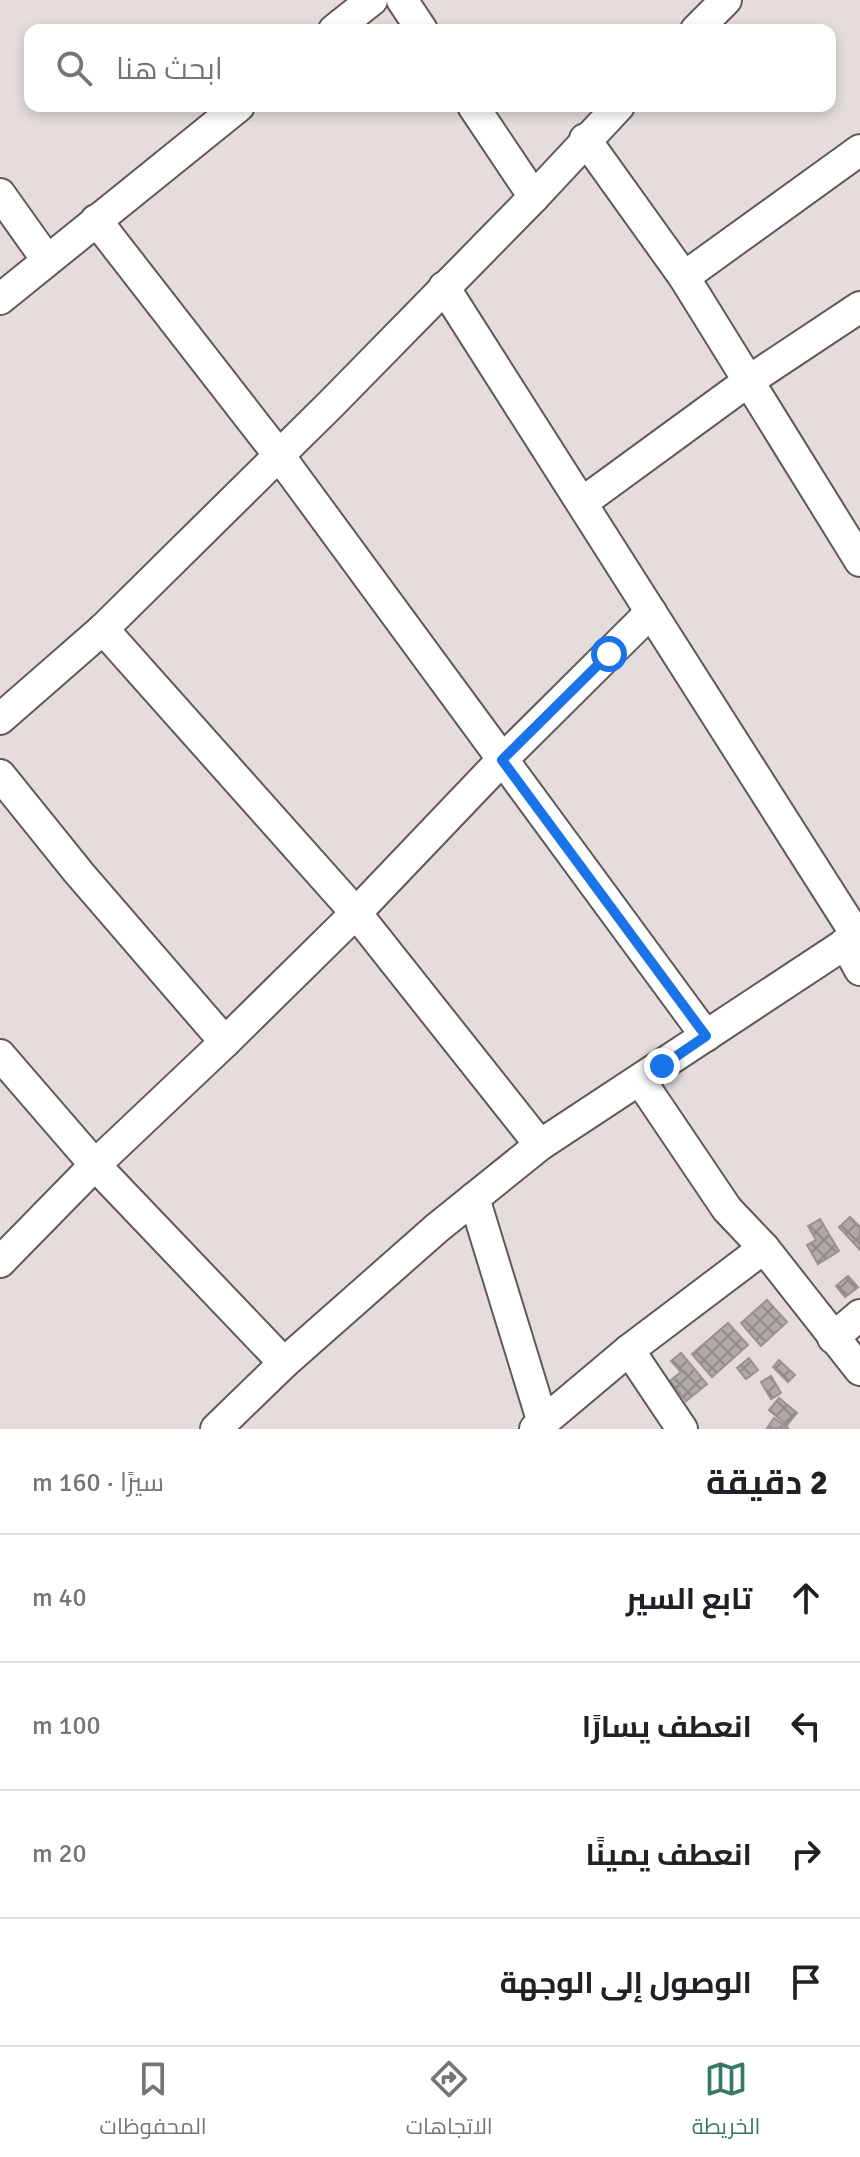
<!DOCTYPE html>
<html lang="ar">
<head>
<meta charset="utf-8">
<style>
  :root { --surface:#fff; --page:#f6f6f6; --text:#202124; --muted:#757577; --line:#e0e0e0; --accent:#377867 }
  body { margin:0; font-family:Signika,Cairo,sans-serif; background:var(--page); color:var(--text); direction:rtl }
  .stop { position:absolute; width:24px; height:24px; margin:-18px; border:6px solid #1a73e8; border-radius:50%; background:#fff }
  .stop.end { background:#1a73e8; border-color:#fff; box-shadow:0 2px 8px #0008 }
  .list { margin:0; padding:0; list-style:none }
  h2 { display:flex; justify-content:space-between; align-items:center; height:104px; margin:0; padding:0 32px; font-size:34px }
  h2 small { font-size:26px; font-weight:400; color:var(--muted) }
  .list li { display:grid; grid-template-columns:52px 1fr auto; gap:24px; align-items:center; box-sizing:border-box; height:128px; padding:0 32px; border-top:2px solid var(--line) }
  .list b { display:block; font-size:30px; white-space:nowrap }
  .list em { font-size:26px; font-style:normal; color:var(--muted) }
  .icon { flex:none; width:44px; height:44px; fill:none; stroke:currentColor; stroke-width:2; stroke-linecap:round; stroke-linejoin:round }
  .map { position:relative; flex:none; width:860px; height:1429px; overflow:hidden; direction:ltr }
  .search { position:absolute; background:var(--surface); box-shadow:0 4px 12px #0003; left:24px; right:24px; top:24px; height:88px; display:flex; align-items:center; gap:20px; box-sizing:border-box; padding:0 28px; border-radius:16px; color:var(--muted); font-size:30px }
  .sheet { height:616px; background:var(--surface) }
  nav { display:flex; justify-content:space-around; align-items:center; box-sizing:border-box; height:112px; border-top:2px solid var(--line); background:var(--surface); font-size:22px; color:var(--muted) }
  nav a { display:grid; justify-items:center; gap:4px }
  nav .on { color:var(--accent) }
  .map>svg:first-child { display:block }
  .building { fill:url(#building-cross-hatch); stroke:#999291; stroke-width:2 }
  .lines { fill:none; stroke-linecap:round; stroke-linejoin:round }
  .minor-casing { stroke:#5f5958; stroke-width:34 }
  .minor { stroke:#fff; stroke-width:30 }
  .route { stroke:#1a73e8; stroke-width:10 }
</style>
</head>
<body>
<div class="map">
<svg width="860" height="1429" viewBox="0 0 860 1429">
  <defs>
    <pattern id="building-cross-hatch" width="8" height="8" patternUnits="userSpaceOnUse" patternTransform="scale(2)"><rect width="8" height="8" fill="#b0a9a8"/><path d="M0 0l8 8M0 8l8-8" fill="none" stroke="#8f8988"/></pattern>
  </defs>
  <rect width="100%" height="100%" fill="#e4dddc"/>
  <g class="building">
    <polygon points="850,1217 860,1227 860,1250 839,1227"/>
    <polygon points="820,1219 839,1251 818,1264 807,1245 816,1240 808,1226"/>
    <polygon points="848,1276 858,1287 845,1297 836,1286"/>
    <polygon points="767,1300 787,1322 761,1346 741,1323"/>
    <polygon points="728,1323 748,1345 712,1377 692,1354"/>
    <polygon points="681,1353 707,1384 686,1401 670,1381 681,1372 671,1361"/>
    <polygon points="749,1358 758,1370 746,1379 737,1368"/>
    <polygon points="779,1360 795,1375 788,1382 773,1367"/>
    <polygon points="771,1376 781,1393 771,1399 761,1382"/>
    <polygon points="779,1398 797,1413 787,1425 769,1410"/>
    <polygon points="774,1418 788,1428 787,1429 767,1428"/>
  </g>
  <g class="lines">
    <g class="minor-casing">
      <g id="minor">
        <polyline points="402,0 422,30"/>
        <polyline points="334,30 372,0"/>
        <polyline points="696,30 726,0"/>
        <polyline points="473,106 534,197"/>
        <polyline points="585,139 684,277 860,561"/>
        <polyline points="0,194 47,260"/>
        <polyline points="96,220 278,454 706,1036"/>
        <polyline points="684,277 860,150"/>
        <polyline points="444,287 857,936"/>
        <polyline points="0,299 239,106"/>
        <polyline points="583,502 750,380 860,307"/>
        <polyline points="103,629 356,913 540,1145"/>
        <polyline points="0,719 103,629 331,404 534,197 619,106"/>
        <polyline points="0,775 79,873 225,1042"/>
        <polyline points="845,943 860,970"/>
        <polyline points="0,1055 95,1165 284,1363"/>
        <polyline points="640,1080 727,1209 764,1248 860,1370"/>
        <polyline points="474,1198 543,1423"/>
        <polyline points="0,1262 95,1165 225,1042 356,913 502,760 651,612"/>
        <polyline points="833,1338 860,1315"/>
        <polyline points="629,1350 682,1429"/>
        <polyline points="216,1429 284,1363 437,1228 540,1145 860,934"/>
        <polyline points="535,1429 629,1350 764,1248"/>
      </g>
    </g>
    <use href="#minor" class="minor"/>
  </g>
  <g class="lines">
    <polyline class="route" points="609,654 502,760 706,1036 662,1066"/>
  </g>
</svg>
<div class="stop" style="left:609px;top:654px"></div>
<div class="stop end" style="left:662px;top:1066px"></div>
<div class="search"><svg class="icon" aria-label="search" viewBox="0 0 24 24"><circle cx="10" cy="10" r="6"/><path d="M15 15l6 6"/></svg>ابحث هنا</div>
</div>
<section class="sheet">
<h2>2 دقيقة<small>سيرًا · 160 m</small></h2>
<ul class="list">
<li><svg class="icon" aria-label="ahead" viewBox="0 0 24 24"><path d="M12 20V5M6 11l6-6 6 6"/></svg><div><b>تابع السير</b></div><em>40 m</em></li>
<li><svg class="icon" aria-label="left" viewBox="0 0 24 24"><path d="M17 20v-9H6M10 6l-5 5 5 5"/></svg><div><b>انعطف يسارًا</b></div><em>100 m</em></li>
<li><svg class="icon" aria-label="right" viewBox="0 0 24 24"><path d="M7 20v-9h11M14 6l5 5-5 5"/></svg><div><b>انعطف يمينًا</b></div><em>20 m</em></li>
<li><svg class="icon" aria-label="arrive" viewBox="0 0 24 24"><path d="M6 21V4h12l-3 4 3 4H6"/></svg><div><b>الوصول إلى الوجهة</b></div></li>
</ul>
</section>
<nav>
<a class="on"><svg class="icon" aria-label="map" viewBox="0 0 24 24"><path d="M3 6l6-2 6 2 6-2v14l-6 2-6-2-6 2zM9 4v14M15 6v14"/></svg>الخريطة</a>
<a><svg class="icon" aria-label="directions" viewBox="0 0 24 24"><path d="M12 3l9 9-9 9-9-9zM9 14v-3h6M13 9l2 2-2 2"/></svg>الاتجاهات</a>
<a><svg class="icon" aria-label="saved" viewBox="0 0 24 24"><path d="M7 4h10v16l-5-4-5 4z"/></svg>المحفوظات</a>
</nav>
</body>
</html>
